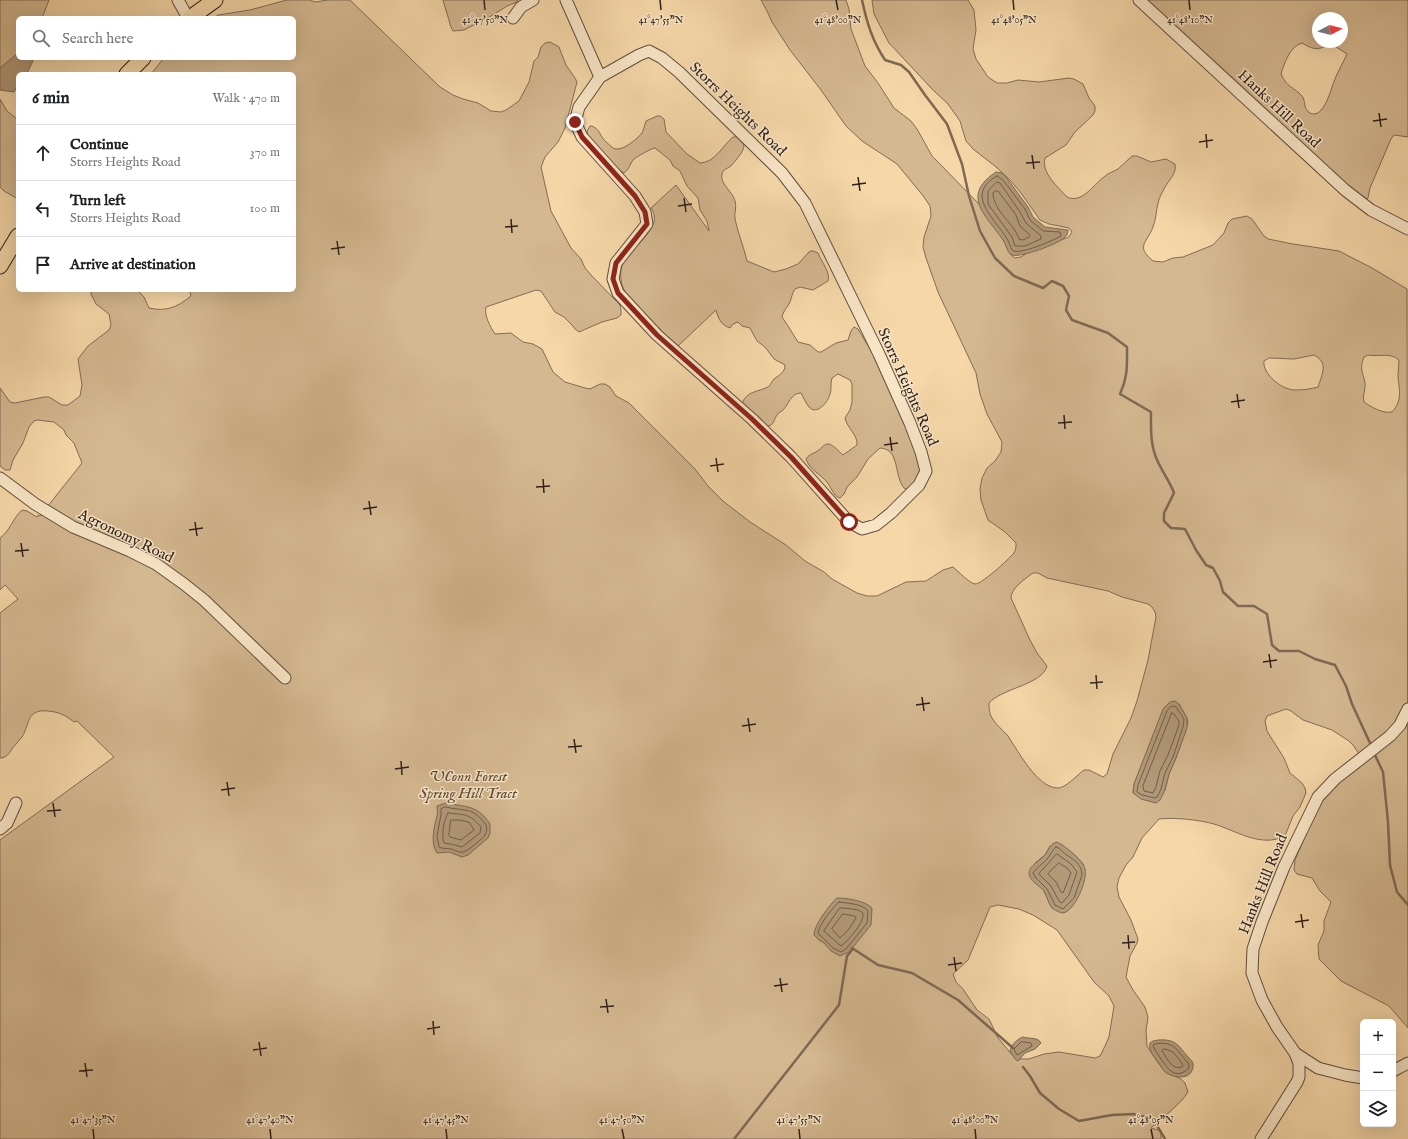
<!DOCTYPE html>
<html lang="en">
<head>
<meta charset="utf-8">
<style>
  :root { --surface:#fff; --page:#f6f6f6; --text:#202124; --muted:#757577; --line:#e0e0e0 }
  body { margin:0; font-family:"IM FELL English",serif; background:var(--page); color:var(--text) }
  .controls { position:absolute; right:12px; bottom:12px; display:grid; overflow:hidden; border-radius:6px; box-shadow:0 4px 16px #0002 }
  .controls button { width:36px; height:36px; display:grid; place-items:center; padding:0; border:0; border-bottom:1px solid var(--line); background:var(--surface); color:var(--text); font:20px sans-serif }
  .compass { position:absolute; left:1312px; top:12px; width:36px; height:36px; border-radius:50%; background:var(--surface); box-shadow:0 4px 16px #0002; rotate:83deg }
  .stop { position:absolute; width:12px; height:12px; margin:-9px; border:3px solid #8f2418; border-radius:50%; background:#fff }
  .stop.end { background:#8f2418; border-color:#fff; box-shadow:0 1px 4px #0008 }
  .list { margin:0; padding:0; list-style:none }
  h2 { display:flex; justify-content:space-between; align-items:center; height:52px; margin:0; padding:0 16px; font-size:17px }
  h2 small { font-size:13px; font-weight:400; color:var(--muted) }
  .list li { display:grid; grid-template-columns:26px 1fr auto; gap:12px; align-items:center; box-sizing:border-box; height:56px; padding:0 16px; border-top:1px solid var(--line) }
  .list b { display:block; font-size:15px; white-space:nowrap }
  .list p { margin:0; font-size:13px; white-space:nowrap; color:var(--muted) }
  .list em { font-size:13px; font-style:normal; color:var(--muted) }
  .icon { flex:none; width:22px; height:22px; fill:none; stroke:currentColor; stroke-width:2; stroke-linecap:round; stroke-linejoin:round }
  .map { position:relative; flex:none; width:1408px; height:1139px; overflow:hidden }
  .search { position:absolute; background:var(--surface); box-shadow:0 4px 16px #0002; left:16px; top:16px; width:280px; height:44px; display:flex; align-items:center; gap:10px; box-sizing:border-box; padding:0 14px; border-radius:6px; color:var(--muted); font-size:15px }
  .panel { position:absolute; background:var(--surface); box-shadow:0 4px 16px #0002; left:16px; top:72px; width:280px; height:220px; border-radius:6px }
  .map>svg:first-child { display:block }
  .green { fill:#d4b890; stroke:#826c56; fill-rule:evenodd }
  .water { fill:#b29978; stroke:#7e6953 }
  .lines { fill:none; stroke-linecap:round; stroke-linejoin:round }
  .shore { stroke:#715d4a; stroke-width:1 }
  .stream { stroke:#7e6953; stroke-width:2.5 }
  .minor-casing { stroke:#614e3e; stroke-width:13 }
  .major-casing { stroke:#30211b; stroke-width:17 }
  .minor { stroke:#f8e5c6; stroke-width:11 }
  .major { stroke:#f5d7a8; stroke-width:15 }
  .route { stroke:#8f2418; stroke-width:5 }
  .ticks { fill:none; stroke:#30211b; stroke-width:1.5 }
  .labels { text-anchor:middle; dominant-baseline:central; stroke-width:3; stroke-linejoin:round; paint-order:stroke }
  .street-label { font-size:15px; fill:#30211b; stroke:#f8e5c6 }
  .park-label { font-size:15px; font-style:italic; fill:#594738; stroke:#f8e5c6 }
  .ticks-label { font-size:10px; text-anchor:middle; fill:#30211b; stroke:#f8e5c6; stroke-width:3; stroke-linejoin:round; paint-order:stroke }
</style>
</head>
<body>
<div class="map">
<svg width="1408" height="1139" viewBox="0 0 1408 1139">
  <rect width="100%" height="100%" fill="#f5d7a8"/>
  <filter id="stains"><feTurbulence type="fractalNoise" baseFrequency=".005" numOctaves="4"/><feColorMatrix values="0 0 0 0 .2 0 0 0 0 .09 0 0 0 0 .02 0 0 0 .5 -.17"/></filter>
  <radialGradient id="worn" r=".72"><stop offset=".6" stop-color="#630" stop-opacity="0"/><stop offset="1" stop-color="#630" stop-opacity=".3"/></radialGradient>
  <g class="green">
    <polygon points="0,0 49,0 42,18 18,18 18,58 33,58 31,61 0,69"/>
    <path d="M287,0H310L315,2L328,0H350L440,87L453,95L463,99L478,103L491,111L501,112L506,110L519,101L529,82L534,61L538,57L541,47L545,43L550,42L559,47L566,65L575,78L577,82L565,128L558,142L545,157L541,167L551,211L571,248L581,259L585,268L592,276L620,305L621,310V315L617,318L602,322L579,332L575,329L572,325L564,317L555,312L541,291L536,290L486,307C484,316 490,326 495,334L511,333L523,342L533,344L542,349L553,372L565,382L585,388L590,389L600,384H605L610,387L616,396L629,403L695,469L708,486L723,501L750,522L786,545L805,561L824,572L832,579L857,593L867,596H877L906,582L926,581L943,570L953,567C958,571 969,583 975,584C981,585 1010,558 1014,553C1016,550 1016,547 1016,543L1005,532L988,520L981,500L980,489L982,478L987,468L995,461L1001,452L1002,442L987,414L980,394L976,373L938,292L926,258L923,247L924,237L931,216L930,206L924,197L897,164L862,141L846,126L821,90L790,50L772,22L768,13L761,0H846L849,9L851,29L865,66L878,83L894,108L911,121L917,129L932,156L980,205L1003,239L1011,255L1015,258L1021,257L1030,251L1069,237L1072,232L1069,228L1049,224L1040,220L1021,193L1010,180L995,166L973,149L966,141L960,121L948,104L933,90L889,43L874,14L872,0H968L974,10L976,30L973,49L976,59L988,77L997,83H1007L1018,80L1039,82L1069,78L1074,79L1083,84L1089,98L1095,106V111L1093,115L1075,132L1066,145L1045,158C1041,173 1058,187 1067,197C1082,204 1093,185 1104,177C1108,173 1113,172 1118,169C1123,165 1127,160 1132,156H1137L1151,162L1166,159L1175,164C1177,175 1168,180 1164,189C1162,193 1159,198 1158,203C1156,211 1156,220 1153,227C1147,243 1135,246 1153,261L1163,262L1173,258L1183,257L1213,245L1224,233L1228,223L1232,219L1247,216L1252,219L1264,236L1268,239L1293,244L1339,251L1372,268L1407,289L1408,1028L1389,1006L1341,981L1319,959L1318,945L1324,931V921L1331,902L1320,891L1312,878L1297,874L1294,870L1295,860L1318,806L1329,794L1330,789L1348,773L1361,766L1364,761L1353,745L1349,741L1332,730L1303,720L1291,711L1286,709L1267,716L1265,721L1267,731L1284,758L1290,773L1302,783L1305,788L1306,793L1300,807L1293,816L1285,836C1261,848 1237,831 1214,824C1200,820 1174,817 1159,819L1142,838L1133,857L1126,865L1119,878L1117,887L1119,897L1131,920L1138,939L1137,943L1130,956L1126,977L1133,990L1145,1007L1148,1017L1146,1031L1147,1046L1159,1064L1167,1072L1181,1079L1185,1083L1188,1092C1181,1104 1162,1118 1151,1128L1161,1131V1139H0V840L114,757L77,721L74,722C65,715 59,712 48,711C26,709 30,724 22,737C19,741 15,745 12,749C9,754 6,758 0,758V613L18,599L5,585L0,590V538C10,531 13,518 22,510L27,511L37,517L38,515L40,516L82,463L74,443L66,435L64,430L54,422L37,420L34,421L29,427L23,443L13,460L10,470H5L0,466V388L10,402L15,403L44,397H49L62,405H68L80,396L82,385L78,359L88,346L109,330L111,325L109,314L96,304L91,294L92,290H137L144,297L149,308C166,312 177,307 190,297L191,295L189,290H294V74H151L164,58H294V18H214L218,15L250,10ZM1314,355C1329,363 1322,374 1318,387C1311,389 1303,390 1296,390C1283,391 1262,374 1264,361L1269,358L1294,359ZM1368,355C1379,357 1390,352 1399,360C1399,365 1398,371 1398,376C1399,390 1403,400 1392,412C1383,414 1371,407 1364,402C1362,395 1366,389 1365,383C1363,372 1359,369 1364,357ZM1033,573H1038L1047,578L1108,591L1122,597L1148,604L1152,607L1155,612L1156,617L1148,660L1137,701L1131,718L1113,754L1107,774L1103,777L1089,770H1084C1077,775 1065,789 1057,788C1037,787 1018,751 1008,736C1003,730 996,725 992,718C989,713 989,708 989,703C1002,688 1042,685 1047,666L1037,653L1030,640L1011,598C1011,588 1025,579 1033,573ZM1179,704L1187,718L1188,723L1176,758L1169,774L1165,790L1133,793L1134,784L1155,733ZM1061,844L1077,857L1084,865L1052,908L1044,891L1035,863L1045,855L1050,846ZM998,905L1019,909L1033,915L1057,930L1094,982L1109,996L1114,1006L1109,1037L1105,1046L1100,1056L1095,1058L1059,1052L1044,1054L1029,1059H1019L1014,1057L998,1038L989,1019L977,1010L963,989L956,982L953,974L968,960L990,907Z"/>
    <polygon points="443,0 518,0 517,2 507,6 493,15 464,30 453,31 451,27"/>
    <path d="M1145,0H1408V137L1394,135L1391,139L1370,188L1368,198L1366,199L1363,198L1332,172ZM1318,18H1342V42H1318ZM1302,43C1314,50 1319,51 1330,43L1347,54C1343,63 1338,71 1335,79C1331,88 1324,120 1310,113C1303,109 1306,101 1302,96C1294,87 1287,88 1281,74C1284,64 1290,46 1302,43Z"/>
    <polygon points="0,99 7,111 18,120 18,199 4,191 0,187"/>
    <path d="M657,116H660L664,119L666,132L687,154L700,163C716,162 722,146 733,137H738L744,145C744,152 735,161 731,166C727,169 723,169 722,174C719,183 733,192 735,201C737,207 734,213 735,219C738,234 744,247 747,261L774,272L786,269L798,264L810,251H813L818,253C821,261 831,273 828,281L813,290L800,287L795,289C792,293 792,297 790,302C787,308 783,311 782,317L788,326L798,342L810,345L818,352H821L836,343L848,340L851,331L854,327L858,329L880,366L918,452C921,467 923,471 913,484C910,487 909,489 905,489C893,477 901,449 880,448L868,459L857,477L847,487L844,494L840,498C834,497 831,487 827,482C820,474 810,470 806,459C810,453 814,454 819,450C821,448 824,445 827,444C832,443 838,451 843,455L857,445C858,435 847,428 845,418L850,410L852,402V384L850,380L838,374L832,378C830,384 832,389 830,394C828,402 817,416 809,407C806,403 803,397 801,393C791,393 789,404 783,410C781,412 779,412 778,414C773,419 775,425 768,426L751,414L742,404C746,391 758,392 768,387C771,385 771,382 774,379C779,375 785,373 785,365L774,359L765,347L757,341L750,328L742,326L738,322L733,324L730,328C721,325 718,318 716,310L678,346C662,331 629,305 622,285C620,277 620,268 624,261C633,246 665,226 651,208L676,185L709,231L707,221L700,210L698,198L687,186L680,171L673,166L670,160L655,148C652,148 636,157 633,160C629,166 630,168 624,173C611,167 596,147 588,136L587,131L590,126H592C601,130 600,137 606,142C609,144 613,149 616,149C624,150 637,139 642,133C644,129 645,124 646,121Z"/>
  </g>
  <g class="water">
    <polygon points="18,53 18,58 31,58 33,61 27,73 18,74 18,84 14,92 0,90 0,68"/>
    <path d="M996,172L1002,173L1006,177L1028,207L1033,217L1045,227L1068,230C1068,233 1067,236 1064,238C1058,244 1020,258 1012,255C1006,252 1007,245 1003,240C986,215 960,196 996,172Z"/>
    <polygon points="1175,701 1179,704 1187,718 1187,728 1176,758 1169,774 1165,790 1160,800 1156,803 1141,799 1133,793 1134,784 1163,709 1170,702"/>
    <path d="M446,803C466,807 478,805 490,824V833L488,838L468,855L462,857L449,852L437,853C430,843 434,827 437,816C438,813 437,809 437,806Z"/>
    <path d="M1057,842C1065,846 1083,860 1085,869C1088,879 1075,911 1063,913C1060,913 1055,910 1052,908C1048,903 1047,896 1044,891C1040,886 1029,881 1029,873C1029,866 1041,860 1045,855C1049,850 1049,844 1057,842Z"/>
    <path d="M837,898C848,898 865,901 872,908L871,925L849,952L840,956L831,951L824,943L819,940L814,935C814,925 830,904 837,898Z"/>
    <path d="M1023,1037C1030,1039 1038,1037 1041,1043L1035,1049L1025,1053L1018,1061L1016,1060L1010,1052C1010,1046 1017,1039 1023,1037Z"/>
    <path d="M1158,1040C1176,1039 1178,1045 1188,1057C1191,1060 1194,1062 1193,1067C1191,1081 1173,1078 1165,1072C1163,1070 1161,1067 1160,1065C1156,1058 1148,1052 1150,1043L1153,1041Z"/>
  </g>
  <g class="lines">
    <g class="shore">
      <path d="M997,176L1003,180L1025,209L1030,220L1043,231L1060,232L1061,236C1052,241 1022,254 1013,251C1010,247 1010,243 1007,239C996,219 963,195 997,176Z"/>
      <polygon points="997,182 1000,183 1020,212 1026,223 1041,236 1041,239 1025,246 1015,246 1012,237 988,204 988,191"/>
      <path d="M996,191H998L1016,215L1020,226L1030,235L1029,237L1023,240L1019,239C1014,223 993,211 993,193Z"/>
      <polygon points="1172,706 1176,707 1184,719 1183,727 1173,757 1165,773 1161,789 1157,797 1155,798 1142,795 1137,792 1138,785 1167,711"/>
      <polygon points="1172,713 1174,714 1179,721 1179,725 1168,755 1160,771 1156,787 1153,793 1144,791 1143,786"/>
      <path d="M446,807C466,812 472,806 486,825C487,828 487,832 485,835C483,838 467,852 463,852C459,853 455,850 451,849C447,848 442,849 439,847L437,836L441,815V809Z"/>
      <path d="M448,813C465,815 469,813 481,827L480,833L462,847L451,844L444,843C441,834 444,820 448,813Z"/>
      <polygon points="451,820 459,820 469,822 474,830 461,840 450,837 449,835"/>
      <path d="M1056,847C1060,848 1061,850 1064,853C1072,859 1082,863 1082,875L1074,898L1063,909L1055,905L1047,889L1036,878L1033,873C1037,867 1043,864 1048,858C1051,854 1052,850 1056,847Z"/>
      <polygon points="1057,854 1071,864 1077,872 1069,895 1062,903 1059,901 1051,886 1039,874"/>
      <polygon points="1059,863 1067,868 1071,873 1063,893 1061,892 1056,882 1048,874"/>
      <path d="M839,902C847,903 863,904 868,911L867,923L846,949L841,952L833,948L818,933C819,925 833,907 839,902Z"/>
      <path d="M840,908C844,908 859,909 862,912C868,919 846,943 841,946L824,931Z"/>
      <polygon points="843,914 855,916 856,918 849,929 840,938 832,929"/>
      <polygon points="1024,1042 1031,1043 1032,1046 1017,1055 1014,1049 1021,1042"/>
      <path d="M1155,1044C1176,1040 1177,1052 1189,1064L1188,1069C1175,1080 1168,1069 1161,1059C1159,1055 1156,1052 1154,1048L1153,1046Z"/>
      <path d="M1164,1049C1174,1050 1177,1057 1183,1065L1182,1067C1171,1070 1168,1059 1162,1051Z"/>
    </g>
    <g class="stream">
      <path d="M862,0C867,23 872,40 885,60L901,65L909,72L925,95L947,124L962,164L969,196L980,231L995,258L1014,276L1043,288L1052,281L1063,286L1069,296L1066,310L1072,320L1108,333L1127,347C1127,365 1128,377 1120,394L1151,412C1151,429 1150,446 1158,462C1163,473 1170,482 1174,493L1164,513V521L1171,528L1185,529L1196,550L1206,565L1213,568L1220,581L1223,592L1238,606H1254L1267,614L1272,645L1279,651H1299L1315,659L1335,665L1346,686L1352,704L1370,743"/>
      <polyline points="1375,755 1383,772 1388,822 1390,865 1397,892 1408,905"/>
      <polyline points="852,948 878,965 912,973 958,1000 1013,1048"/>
      <polyline points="1023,1067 1030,1076 1040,1093 1059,1109 1079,1121 1112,1115 1133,1114 1153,1119 1165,1139"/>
      <polyline points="734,1139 839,1005 847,956 853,949"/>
    </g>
    <g class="minor-casing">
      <g id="minor">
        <polyline points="178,0 188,18"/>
        <polyline points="566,0 600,77"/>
        <polyline points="1139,0 1345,190 1371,210 1408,229"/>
        <polyline points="513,18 521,7 533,0"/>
        <polygon points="649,51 662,58 679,72 782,173 805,203 879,354 910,423 921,452 926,471 919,485 891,513 876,525 862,529 849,522 791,457 752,419 657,335 618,293 613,279 616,263 647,224 645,212 635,196 582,137 575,122 579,107 600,77 639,55"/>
        <polyline points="0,478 35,504 73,527 130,551 156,564 184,584 204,600 285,678"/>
        <polyline points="0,829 7,823 16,803"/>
        <polyline points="1295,1053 1318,1068 1345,1075 1363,1078"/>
        <polyline points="1393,1071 1408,1063"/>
        <polyline points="1261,1139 1297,1082 1299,1077 1299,1063 1295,1053 1277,1027 1262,1000 1252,973 1253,949 1262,922 1284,867 1318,797 1335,779 1390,736 1400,725 1408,709"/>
      </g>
    </g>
    <g class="major-casing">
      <g id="major">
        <polyline points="190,18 215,0"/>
        <polyline points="127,74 143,58"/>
        <polyline points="0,266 18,236"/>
      </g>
    </g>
    <use href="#minor" class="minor"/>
    <use href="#major" class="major"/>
  </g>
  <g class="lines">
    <polyline class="route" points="575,122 582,137 635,196 645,212 647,224 616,263 613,279 618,293 657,335 752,419 791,457 849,522"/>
  </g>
  <path class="ticks" d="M484,0L485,10M660,0L661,10M836,0L838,10M1013,0L1014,10M1189,0L1190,10M1379,113L1381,127M1373,121L1387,119M1206,134L1207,148M1199,142L1213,140M1032,155L1034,169M1026,163L1040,162M858,177L860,191M852,185L866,183M684,198L686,212M678,206L692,204M511,219L512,233M505,227L518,226M337,241L339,255M331,249L345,247M1237,394L1239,408M1231,402L1245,400M1064,415L1065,429M1058,423L1072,422M890,437L892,451M884,445L898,443M716,458L718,472M710,466L724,464M543,479L544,493M536,487L550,486M369,501L371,515M363,509L377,507M195,522L197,536M189,530L203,528M21,543L23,557M15,551L29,550M1269,654L1271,668M1263,662L1277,660M1096,675L1097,689M1090,683L1103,682M922,697L924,711M916,705L930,703M748,718L750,732M742,726L756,724M574,739L576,753M568,747L582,746M401,761L402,775M395,769L409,767M227,782L229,796M221,790L235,788M53,803L55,817M47,811L61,810M1301,914L1303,928M1295,922L1309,920M1128,935L1129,949M1122,943L1135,942M954,957L956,971M948,965L962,963M780,978L782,992M774,986L788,984M606,999L608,1013M600,1007L614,1006M433,1021L434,1035M427,1029L440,1027M259,1042L261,1056M253,1050L267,1048M85,1063L87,1077M79,1071L93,1070M93,1129L94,1139M270,1129L271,1139M446,1129L447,1139M622,1129L624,1139M799,1129L800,1139M975,1129L976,1139M1151,1129L1153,1139"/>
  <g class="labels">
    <g class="street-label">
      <text transform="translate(738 109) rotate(44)">Storrs Heights Road</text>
      <text transform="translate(1279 109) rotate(43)">Hanks Hill Road</text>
      <text transform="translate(908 387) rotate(66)">Storrs Heights Road</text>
      <text transform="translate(126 536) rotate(26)">Agronomy Road</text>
      <text transform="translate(1263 884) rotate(-68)">Hanks Hill Road</text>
    </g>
    <g class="park-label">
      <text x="468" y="776">UConn Forest<tspan x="468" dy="17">Spring Hill Tract</tspan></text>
    </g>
  </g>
  <g class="ticks-label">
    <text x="485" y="23">41°47'50"N</text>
    <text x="661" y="23">41°47'55"N</text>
    <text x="838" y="23">41°48'00"N</text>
    <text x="1014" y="23">41°48'05"N</text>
    <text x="1190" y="23">41°48'10"N</text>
    <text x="93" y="1123">41°47'35"N</text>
    <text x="270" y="1123">41°47'40"N</text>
    <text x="446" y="1123">41°47'45"N</text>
    <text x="622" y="1123">41°47'50"N</text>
    <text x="799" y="1123">41°47'55"N</text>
    <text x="975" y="1123">41°48'00"N</text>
    <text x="1151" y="1123">41°48'05"N</text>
  </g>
  <rect width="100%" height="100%" filter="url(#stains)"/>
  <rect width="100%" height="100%" fill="url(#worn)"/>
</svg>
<div class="controls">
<button>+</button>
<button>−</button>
<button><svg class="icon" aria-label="layers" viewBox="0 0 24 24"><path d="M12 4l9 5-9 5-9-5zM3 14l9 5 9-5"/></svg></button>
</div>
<svg class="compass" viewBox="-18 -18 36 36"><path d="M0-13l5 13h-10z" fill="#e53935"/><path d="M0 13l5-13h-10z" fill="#757577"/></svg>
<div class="stop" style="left:849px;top:522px"></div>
<div class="stop end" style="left:575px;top:122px"></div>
<div class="search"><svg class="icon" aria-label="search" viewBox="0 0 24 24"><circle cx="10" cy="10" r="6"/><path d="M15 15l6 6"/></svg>Search here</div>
<section class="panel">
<h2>6 min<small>Walk · 470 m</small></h2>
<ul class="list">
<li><svg class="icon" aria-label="ahead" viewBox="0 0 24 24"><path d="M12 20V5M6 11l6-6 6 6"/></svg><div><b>Continue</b><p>Storrs Heights Road</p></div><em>370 m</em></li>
<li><svg class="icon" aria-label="left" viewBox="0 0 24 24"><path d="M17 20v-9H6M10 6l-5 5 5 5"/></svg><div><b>Turn left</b><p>Storrs Heights Road</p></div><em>100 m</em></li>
<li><svg class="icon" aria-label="arrive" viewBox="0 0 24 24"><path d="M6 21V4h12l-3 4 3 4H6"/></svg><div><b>Arrive at destination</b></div></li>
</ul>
</section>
</div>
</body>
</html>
